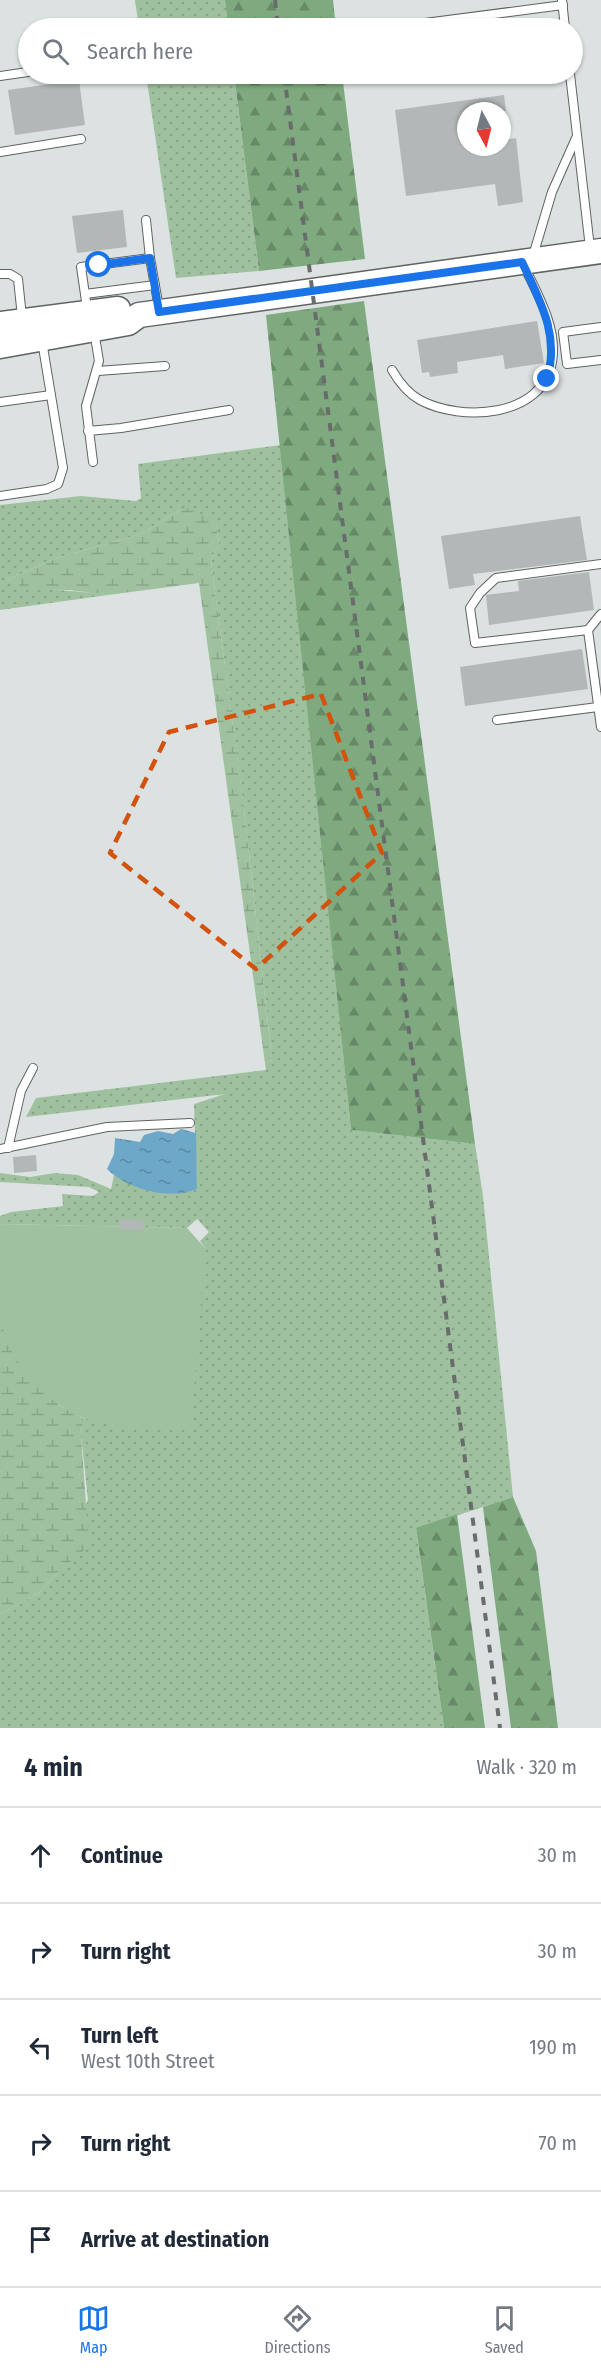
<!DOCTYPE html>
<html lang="en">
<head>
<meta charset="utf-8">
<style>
  :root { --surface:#fff; --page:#f6f6f7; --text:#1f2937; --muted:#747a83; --line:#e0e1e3; --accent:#1a73e8 }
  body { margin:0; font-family:"Fira Sans Condensed",sans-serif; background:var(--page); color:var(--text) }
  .compass { position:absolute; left:457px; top:102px; width:54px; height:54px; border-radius:50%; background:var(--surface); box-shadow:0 2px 4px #0004; rotate:173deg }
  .stop { position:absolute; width:18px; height:18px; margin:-14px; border:4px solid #1a73e8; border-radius:50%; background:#fff }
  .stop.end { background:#1a73e8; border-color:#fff; box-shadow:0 2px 6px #0008 }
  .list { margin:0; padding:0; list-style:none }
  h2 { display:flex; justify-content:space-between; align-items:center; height:78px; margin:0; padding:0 24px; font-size:26px }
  h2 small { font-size:20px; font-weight:400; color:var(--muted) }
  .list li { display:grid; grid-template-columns:39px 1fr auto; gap:18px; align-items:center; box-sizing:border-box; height:96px; padding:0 24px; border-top:2px solid var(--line) }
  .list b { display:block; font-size:22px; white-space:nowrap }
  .list p { margin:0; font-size:20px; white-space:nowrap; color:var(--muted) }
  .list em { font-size:20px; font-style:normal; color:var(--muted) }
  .icon { flex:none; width:33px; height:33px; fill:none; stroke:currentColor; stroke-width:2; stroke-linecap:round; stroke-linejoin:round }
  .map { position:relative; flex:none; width:601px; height:1728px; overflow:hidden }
  .search { position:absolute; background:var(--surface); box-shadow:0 2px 4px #0004; left:18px; right:18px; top:18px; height:66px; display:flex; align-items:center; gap:15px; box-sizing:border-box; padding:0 21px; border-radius:33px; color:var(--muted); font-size:22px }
  .sheet { height:558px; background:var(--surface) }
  nav { display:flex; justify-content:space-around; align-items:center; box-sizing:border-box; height:84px; border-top:2px solid var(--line); background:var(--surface); font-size:16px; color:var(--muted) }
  nav a { display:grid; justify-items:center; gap:3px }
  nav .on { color:var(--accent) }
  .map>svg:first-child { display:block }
  .grass { fill:url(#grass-dots) }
  .forest { fill:url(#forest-firs) }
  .wetland { fill:url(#wetland-marsh) }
  .pitch { fill:#a0c19f }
  .water { fill:url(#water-ripples) }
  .building { fill:#b2b7b8 }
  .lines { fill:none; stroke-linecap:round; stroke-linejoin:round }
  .lane-casing { stroke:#5f6362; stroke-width:10 }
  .primary-casing { stroke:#5f6362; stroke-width:27 }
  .lane { stroke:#fff; stroke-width:8 }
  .primary { stroke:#fff; stroke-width:24 }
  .rail { stroke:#696c6c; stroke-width:4; stroke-dasharray:8 8; stroke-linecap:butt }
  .route { stroke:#1a73e8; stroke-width:8 }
  .marked { fill:none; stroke:#d3520d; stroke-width:4.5; stroke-dasharray:12 8; stroke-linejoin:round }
</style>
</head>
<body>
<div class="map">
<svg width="601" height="1728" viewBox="0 0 601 1728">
  <defs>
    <pattern id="grass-dots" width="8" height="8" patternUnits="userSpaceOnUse" patternTransform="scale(1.5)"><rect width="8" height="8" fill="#a0c19f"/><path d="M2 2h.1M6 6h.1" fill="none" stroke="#89a588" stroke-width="1.8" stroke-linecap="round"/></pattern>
    <pattern id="forest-firs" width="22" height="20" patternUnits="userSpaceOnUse" patternTransform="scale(1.5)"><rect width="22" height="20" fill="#7faa7f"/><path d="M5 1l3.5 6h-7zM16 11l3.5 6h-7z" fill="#678967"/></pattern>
    <pattern id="wetland-marsh" width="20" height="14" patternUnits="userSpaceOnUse" patternTransform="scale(1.5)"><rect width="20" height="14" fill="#a0c19f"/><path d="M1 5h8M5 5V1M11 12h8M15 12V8" fill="none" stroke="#89a588"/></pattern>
    <pattern id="water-ripples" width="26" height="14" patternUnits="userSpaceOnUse" patternTransform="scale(1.5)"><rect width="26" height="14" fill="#6ea8c9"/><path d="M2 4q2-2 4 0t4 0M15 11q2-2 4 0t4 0" fill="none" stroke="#5988a2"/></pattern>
  </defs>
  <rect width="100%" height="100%" fill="#dce1e1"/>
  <g class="grass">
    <polygon points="135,0 225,0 228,28 139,28"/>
    <polygon points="146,74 234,74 259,271 176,278"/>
    <path d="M281,445L351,1130L475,1144L483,1196L513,1497L416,1529L444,1728H0V1614L40,1592L57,1573L88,1500L81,1435L83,1418L129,1427L205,1248L200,1241L209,1232L197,1219L187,1228L0,1224V1216L11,1212L63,1206L62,1194L93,1196L99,1192L89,1187L0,1182V1173L30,1177L55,1173L78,1175L111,1189L114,1175C136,1188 173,1200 197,1189L194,1104L225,1094L26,1117L36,1098L266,1070L265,1063L272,1060L244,809L211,561L219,543L216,525L204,517L180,510L141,534L54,559L7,580C39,591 74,590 108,595L0,610V505L81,496L136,501L141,498L138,464Z"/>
  </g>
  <g class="forest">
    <polygon points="225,0 333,0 336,28 228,28"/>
    <polygon points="234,74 342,74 365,259 259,271"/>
    <polygon points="364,301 475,1144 351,1130 266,315"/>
    <polygon points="513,1497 536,1551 558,1728 511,1728 483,1507"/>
    <polygon points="457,1514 485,1728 444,1728 416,1528"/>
  </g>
  <g class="wetland">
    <polygon points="192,508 216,524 219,543 211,561 243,800 272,1060 265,1063 199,583 108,595 69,590 32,589 7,580 54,559 141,534 180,510"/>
    <polygon points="0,1316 59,1405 83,1418 81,1435 89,1546 57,1573 40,1592 0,1614"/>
  </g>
  <path class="pitch" d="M0,1224L187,1228L205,1248L191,1429C166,1432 104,1428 81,1417C42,1400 7,1359 0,1317C0,1288 0,1254 0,1224Z"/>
  <path class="water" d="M181,1129L196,1133L197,1189C171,1201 127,1189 107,1169L114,1154L115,1138L140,1142L144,1135L158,1131L173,1134Z"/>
  <g class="building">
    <polygon points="79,80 85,125 15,135 8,90"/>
    <polygon points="504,95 506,111 466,111 466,147 502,147 502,140 516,138 523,202 498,206 495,184 406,196 395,110"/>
    <polygon points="123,210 127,247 77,253 72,216"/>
    <polygon points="537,321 544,363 505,369 503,355 457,362 458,373 430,377 429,372 422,373 417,340"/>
    <polygon points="580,516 587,560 473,574 475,585 449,589 441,536"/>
    <polygon points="589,572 594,610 489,625 486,595 519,591 518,581"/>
    <polygon points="582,649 588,689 465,706 460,667"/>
    <polygon points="36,1155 37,1171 14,1173 13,1157"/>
    <polygon points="119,1219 143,1220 143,1230 120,1230"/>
  </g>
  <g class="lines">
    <g class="lane-casing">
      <g id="lane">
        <polyline points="562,0 565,28"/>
        <polyline points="420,28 425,23 563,5"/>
        <polyline points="570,74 590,248"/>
        <polyline points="0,76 28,72"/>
        <polyline points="0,152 81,139"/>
        <polyline points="146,220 150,258"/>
        <polyline points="533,256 552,192 576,138"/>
        <polyline points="0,274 10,274 18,279 22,317"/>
        <polyline points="85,294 155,285"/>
        <polyline points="87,308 81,267 150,258 159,308"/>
        <polyline points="601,327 563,332 567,364 601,360"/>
        <path d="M392,370C399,382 407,393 420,400C461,422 542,418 552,362C558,329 538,295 524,266"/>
        <polyline points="98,371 165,366"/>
        <polyline points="0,402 51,395"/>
        <polyline points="88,431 121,428 229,410"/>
        <polyline points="93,462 86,406 99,361 94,331"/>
        <polyline points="0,496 47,489 58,484 63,468 42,341"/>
        <polyline points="601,564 496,578 480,593 470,608 475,643 588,630 601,727"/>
        <polyline points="588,630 601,614"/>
        <polyline points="497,720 598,707"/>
        <polyline points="8,1148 21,1091 33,1068"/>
        <polyline points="0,1149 107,1127 190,1123"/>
      </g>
    </g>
    <g class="primary-casing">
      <g id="primary">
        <polyline points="0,324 118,309"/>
        <polyline points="0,346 128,323 139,315 601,251"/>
      </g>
    </g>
    <use href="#lane" class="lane"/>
    <use href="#primary" class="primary"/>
    <g class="rail">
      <polyline points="275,0 278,28"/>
      <polyline points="284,74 500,1728"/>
    </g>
  </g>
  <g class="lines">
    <path class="route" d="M99,265L150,258L159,312L522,262C540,301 560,335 547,379"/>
  </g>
  <path class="marked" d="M321,694L382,853L256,969L110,853L169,732Z"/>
</svg>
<svg class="compass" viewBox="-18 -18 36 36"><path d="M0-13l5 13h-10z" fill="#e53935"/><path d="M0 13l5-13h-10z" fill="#747a83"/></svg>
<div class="stop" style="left:99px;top:265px"></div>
<div class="stop end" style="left:547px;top:379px"></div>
<div class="search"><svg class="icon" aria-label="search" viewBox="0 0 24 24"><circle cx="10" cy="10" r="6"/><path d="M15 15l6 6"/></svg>Search here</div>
</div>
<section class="sheet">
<h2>4 min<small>Walk · 320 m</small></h2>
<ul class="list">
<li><svg class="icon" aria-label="ahead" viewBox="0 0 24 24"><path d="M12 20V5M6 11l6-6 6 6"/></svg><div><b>Continue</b></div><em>30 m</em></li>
<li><svg class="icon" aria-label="right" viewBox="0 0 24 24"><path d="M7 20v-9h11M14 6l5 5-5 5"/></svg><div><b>Turn right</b></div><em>30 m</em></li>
<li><svg class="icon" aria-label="left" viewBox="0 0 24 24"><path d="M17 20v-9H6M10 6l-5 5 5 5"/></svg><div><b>Turn left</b><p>West 10th Street</p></div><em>190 m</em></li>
<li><svg class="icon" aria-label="right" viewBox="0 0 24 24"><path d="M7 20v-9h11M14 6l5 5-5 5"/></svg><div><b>Turn right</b></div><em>70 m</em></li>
<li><svg class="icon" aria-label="arrive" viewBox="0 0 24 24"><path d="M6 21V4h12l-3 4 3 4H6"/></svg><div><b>Arrive at destination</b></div></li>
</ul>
</section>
<nav>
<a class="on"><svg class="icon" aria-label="map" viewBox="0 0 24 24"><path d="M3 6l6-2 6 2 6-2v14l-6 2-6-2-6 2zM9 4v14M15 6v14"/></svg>Map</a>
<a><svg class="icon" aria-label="directions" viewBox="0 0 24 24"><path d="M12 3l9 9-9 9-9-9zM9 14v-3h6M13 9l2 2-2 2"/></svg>Directions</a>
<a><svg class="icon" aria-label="saved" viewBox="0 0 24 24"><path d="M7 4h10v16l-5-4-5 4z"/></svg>Saved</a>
</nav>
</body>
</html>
